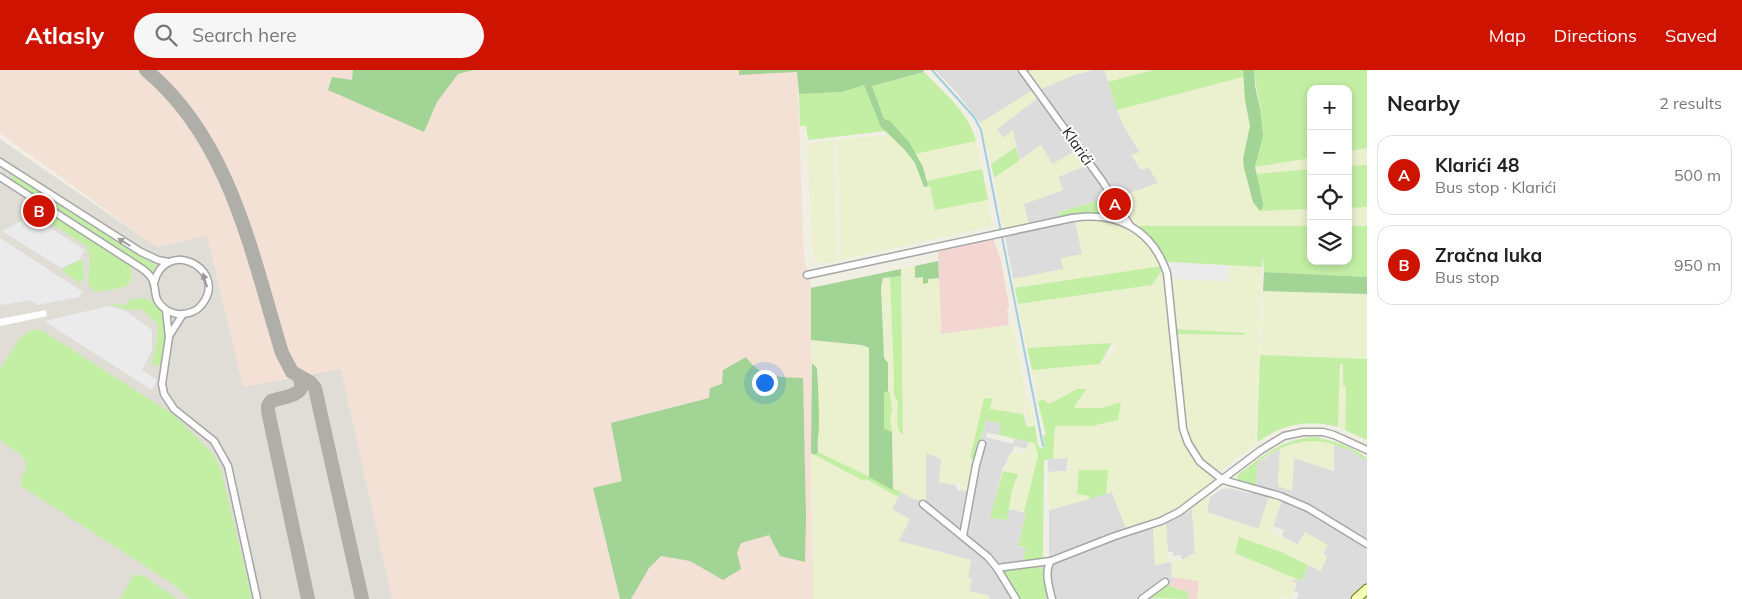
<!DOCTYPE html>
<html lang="en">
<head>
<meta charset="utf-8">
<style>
  :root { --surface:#fff; --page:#f6f6f6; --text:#222; --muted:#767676; --line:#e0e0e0; --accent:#ce1300 }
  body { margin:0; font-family:Mulish,sans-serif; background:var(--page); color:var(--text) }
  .controls { position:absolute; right:15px; top:15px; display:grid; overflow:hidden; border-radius:10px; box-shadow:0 2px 8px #0003 }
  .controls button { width:45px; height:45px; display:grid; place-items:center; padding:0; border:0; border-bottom:1px solid var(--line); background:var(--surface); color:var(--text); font:25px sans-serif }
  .you { position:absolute; left:764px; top:312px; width:18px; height:18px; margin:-12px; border:4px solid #fff; border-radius:50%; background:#1a73e8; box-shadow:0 0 0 8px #1a73e833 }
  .badge { display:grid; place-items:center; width:32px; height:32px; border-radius:50%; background:var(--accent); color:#fff; font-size:16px; font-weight:700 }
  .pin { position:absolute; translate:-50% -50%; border:2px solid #fff; box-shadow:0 1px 5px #0006 }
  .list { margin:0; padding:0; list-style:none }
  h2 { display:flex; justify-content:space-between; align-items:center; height:65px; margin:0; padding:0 20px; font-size:21px }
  h2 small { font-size:16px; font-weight:400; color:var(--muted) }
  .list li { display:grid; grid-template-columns:32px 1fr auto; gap:15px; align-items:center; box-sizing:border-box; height:80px; margin:0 10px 10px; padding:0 10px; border:1px solid var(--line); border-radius:15px }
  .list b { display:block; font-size:19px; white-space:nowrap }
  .list p { margin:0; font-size:16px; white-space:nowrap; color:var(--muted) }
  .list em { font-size:16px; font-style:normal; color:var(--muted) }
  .icon { flex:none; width:28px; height:28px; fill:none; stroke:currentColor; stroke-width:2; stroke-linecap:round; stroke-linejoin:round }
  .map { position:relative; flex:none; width:1367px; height:529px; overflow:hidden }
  header { display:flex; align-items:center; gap:30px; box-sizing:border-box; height:70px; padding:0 25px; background:var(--accent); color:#fff }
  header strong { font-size:24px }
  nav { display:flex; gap:28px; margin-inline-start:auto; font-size:18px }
  .search { width:350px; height:45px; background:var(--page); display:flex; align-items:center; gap:12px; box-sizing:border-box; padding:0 18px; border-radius:28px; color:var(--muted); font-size:19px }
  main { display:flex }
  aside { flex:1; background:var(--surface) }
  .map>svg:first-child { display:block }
  .residential { fill:#dddcdc }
  .commercial { fill:#f3d6d2 }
  .military { fill:#f4e1d6 }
  .airport { fill:#dfddd6 }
  .farmland { fill:#ebf1ce }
  .grass { fill:#c3efa5 }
  .forest { fill:#a1d495 }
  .parking { fill:#ebebeb }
  .pier { fill:#fff }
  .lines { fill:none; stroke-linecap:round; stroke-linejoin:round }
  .stream { stroke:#a0cde2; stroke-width:2 }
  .taxiway { stroke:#afaea8; stroke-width:14 }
  .street-casing { stroke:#a6a6a6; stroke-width:9 }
  .secondary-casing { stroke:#637c00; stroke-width:11 }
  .street { stroke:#fff; stroke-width:6 }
  .secondary { stroke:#f4ffb4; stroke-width:9 }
  .oneway { fill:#9a9a9a }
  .labels { text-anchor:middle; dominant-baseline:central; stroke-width:4; stroke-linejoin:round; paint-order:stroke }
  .street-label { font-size:15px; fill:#1f1f1f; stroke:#fff }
</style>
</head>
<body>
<header>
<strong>Atlasly</strong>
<div class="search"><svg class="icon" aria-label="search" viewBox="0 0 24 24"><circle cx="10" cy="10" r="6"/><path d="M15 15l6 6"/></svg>Search here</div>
<nav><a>Map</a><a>Directions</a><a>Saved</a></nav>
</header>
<main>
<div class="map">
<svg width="1367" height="529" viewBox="0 0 1367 529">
  <rect width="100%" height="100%" fill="#f1eee4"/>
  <g class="residential">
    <polygon points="935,0 1035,0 1028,2 1041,19 1074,5 1093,0 1105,0 1123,55 1140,83 1131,85 1149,98 1158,113 1117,128 1115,125 1059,142 1061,147 1074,145 1082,184 1063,199 1013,209 1004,160 1024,134 1063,120 1058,107 1087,95 1052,94 1041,75 1020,90 1013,61 1003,68 996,59 1038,27 1033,20 980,53 957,23"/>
    <polygon points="986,350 1002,354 999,365 987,363 986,367 1013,374 1015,368 1029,372 1026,379 1014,376 1012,383 1010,383 1002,401 991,448 1006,450 1009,439 1026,443 1018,477 1026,478 1037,489 1049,486 1049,440 1112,422 1128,464 1153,456 1155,495 1171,492 1172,507 1177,507 1169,516 1166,515 1151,527 1156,529 989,529 989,526 969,521 971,509 968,508 971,490 899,471 892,439 901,422 914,429 926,382 941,388 959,422 960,420 969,421"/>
    <polygon points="1334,374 1339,376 1341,378 1349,379 1367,391 1367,529 1297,529 1299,523 1294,521 1297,514 1293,512 1294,509 1302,511 1308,495 1320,501 1327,487 1305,462 1298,475 1282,466 1284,460 1273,456 1281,431 1269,427 1259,459 1207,442 1210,427 1222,419 1228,418 1253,424 1256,417 1257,393 1280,379 1278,416 1292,420 1294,388 1334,401"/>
    <polygon points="1068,388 1066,401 1048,402 1048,389"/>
    <polygon points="1192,439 1195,483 1182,490 1181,485 1173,486 1173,482 1168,482 1166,454"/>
  </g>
  <g class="commercial">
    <polygon points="993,168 1001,191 1009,236 1007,240 1009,255 941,264 938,182"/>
    <polygon points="1177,507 1199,511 1197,529 1187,529 1189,522 1169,516"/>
  </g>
  <polygon class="military" points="0,0 797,0 804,186 811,218 813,529 392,529 341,299 243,317 207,167 157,177 0,63"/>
  <polygon class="airport" points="0,69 157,177 207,166 243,317 341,299 392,529 0,529"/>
  <g class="farmland">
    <polygon points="1035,0 1093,0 1074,5 1041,19 1027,2"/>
    <polygon points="1105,0 1153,0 1108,12"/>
    <polygon points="1243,7 1245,31 1250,56 1243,89 1248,118 1260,141 1311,139 1311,156 1136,156 1131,151 1117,128 1158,113 1149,98 1141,100 1131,85 1140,82 1123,55 1117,40"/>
    <polygon points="1033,20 1039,27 997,59 1003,68 1013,60 1016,77 991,94 980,53"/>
    <polygon points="891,65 904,79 915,93 924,116 930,116 935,140 988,130 992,156 840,190 838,69"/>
    <polygon points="835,69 837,191 821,194 813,186 807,74"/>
    <polygon points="976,71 982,99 926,111 923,97 915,84"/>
    <polygon points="1041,75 1052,94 1077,80 1087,94 1058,107 1063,120 1024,134 1029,154 1004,160 994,108"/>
    <polygon points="1367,78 1367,95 1348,96 1348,81"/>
    <polygon points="1311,88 1311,99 1256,104 1255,97"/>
    <polygon points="1367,137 1367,156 1348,156 1348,138"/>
    <polygon points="1097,149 1119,153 1130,159 1146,172 1157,185 1162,196 1015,218 1013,209 1063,199 1061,188 1082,184 1075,150"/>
    <polygon points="915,196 915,208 939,208 941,264 1013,255 1027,330 1023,344 990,339 983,328 971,388 976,389 969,421 960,420 961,414 956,412 955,415 939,412 941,389 926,383 926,431 914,429 893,418 893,369 890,349 892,340 890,322 888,321 888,293 884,289 881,217 883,208 890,207 894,307 893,320 898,332 903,364 901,199"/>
    <polygon points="1230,196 1262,197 1255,374 1220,401 1215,400 1204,392 1194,376 1186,360 1182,333 1176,264 1245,265 1245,263 1176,259 1172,209 1228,211"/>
    <polygon points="1163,199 1168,225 1178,355 1189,383 1197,393 1213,407 1213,413 1168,444 1126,459 1112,422 1106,424 1107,400 1080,400 1077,424 1089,426 1090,429 1049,440 1049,402 1066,401 1066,398 1072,398 1072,395 1068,395 1068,388 1053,389 1055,356 1092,356 1110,336 1102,338 1074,338 1075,334 1084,324 1085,319 1071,321 1049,334 1043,329 1038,332 1032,300 1104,294 1117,274 1116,273 1027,278 1018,234 1152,215"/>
    <polygon points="1263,221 1367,224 1367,289 1260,285"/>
    <polygon points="811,270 862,275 869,278 869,407 818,382 818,322 817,298 812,293"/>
    <polygon points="1340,294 1343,294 1343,316 1346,316 1345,360 1338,357"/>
    <polygon points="1030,331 1035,356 1029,357 1025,343 1028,332"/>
    <polygon points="1302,371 1323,371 1334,374 1334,401 1294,388 1292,421 1278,416 1280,379"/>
    <polygon points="1029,372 1035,373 1038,386 1024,442 1009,439 1018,405 1004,401 1010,383 1024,385"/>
    <polygon points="811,383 864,411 865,409 898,427 892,439 910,449 899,471 971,490 968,508 972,509 969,521 989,526 989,529 813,529"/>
    <polygon points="1209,426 1207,442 1258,459 1269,427 1282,431 1271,462 1298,475 1305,462 1328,475 1323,484 1327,487 1320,501 1281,482 1239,467 1235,483 1295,507 1293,512 1297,513 1291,526 1288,528 1282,527 1278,529 1197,529 1199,511 1172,507 1171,492 1182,490 1195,483 1192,439"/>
    <polygon points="1166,454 1168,492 1155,495 1153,459"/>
  </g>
  <g class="grass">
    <polygon points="1153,0 1243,0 1243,7 1117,40 1108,12"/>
    <path d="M1254,0H1367V78L1348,81V19H1311V88L1255,97C1260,79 1263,58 1260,39C1259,26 1255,14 1254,0Z"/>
    <path d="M924,2C944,23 969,42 976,71L915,84C909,72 895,53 884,49L872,16Z"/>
    <polygon points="864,15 881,56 886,61 808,70 806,56 800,56 799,24 842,22"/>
    <polygon points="1016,77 1020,90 994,108 991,94"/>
    <polygon points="1367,95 1367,137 1348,138 1348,96"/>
    <polygon points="982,99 988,130 935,140 930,116 928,116 926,111"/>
    <polygon points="1311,99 1311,139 1260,141 1263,137 1263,133 1256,104"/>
    <polygon points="13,105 134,183 157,196 153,202 151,201 129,185 11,109"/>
    <polygon points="1110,127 1116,138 1115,142 1111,145 1089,144 1060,148 1059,142"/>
    <path d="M30,137L41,144L42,143L58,148L128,193C134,201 133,214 123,217C120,218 113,219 108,220C103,221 97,223 93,220C82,213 95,189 87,179L88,177L29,139Z"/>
    <polygon points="1136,156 1311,156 1311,191 1348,191 1348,156 1367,156 1367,207 1264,202 1263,185 1262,197 1168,192 1155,172"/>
    <polygon points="80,190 83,191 84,209 80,213 63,202 63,199"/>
    <polygon points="1162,196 1163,199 1152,215 1018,234 1015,218"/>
    <path d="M901,206L903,365C894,359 898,342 898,332C892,325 894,316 894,307L890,207Z"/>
    <path d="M142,228C167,233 168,254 165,275C164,283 164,292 157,296L151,294L156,278L158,254L141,239L130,240L111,235L117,233L121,236L129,234L128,230Z"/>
    <path d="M36,259L46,263L174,345L214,385L221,400L252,529H190L170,512L21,416C20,408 25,404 26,396C27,384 7,377 0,370V300L19,269L28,262Z"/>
    <polygon points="1176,259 1245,263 1245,265 1176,264"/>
    <polygon points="1112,273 1100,294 1032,300 1027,278"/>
    <path d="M1260,285L1367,289V370L1345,360L1346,317L1343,316V294H1340L1338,357C1308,349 1283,354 1258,372L1257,369Z"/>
    <path d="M1077,319H1086C1083,326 1076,331 1075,338H1102L1121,332L1118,350L1092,356H1055L1053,389L1044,390L1043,488L1037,489V490L1022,492L1026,478L1018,476L1026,443L1024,442L1038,386L1035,373L999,365L1001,354L986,350L976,389L970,388L984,328L992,329L990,339L1023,344L1027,357L1035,356L1038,376L1042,379L1044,377L1043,366L1046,365L1038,332L1043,329L1049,334Z"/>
    <polygon points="888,321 890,322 892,340 890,349 892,362 884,360 884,323"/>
    <path d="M1315,367C1334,371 1351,376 1367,388V391L1349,379L1341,378L1339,376C1309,365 1281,374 1257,393L1256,417L1239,412L1237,407L1239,404C1262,386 1284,368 1315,367Z"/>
    <polygon points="818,382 901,422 898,427 866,409 864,411 815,385"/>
    <polygon points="1079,400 1108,400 1106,424 1090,429 1089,426 1077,424"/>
    <polygon points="1003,401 1018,404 1012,421 1007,450 990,448"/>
    <polygon points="1239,467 1281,482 1308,495 1302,511 1235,483"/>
    <polygon points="1041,496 1043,500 1047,529 1019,529 1004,504 1006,500"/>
    <polygon points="137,505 144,506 177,529 120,529 133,506"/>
    <polygon points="1166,515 1189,522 1187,529 1151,528"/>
  </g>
  <g class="forest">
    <polygon points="353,0 474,0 458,4 437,32 424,62 328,20 332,7 352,10"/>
    <polygon points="739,0 923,0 924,2 872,16 884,49 890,51 909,72 923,97 928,116 924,117 915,93 904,79 881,57 864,15 842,22 799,24 797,2 739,5"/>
    <polygon points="1243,0 1254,0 1255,16 1260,39 1263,65 1255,97 1263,133 1263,137 1260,141 1253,132 1244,98 1243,89 1250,56 1245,30"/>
    <polygon points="938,191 939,208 928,209 928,213 923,214 923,207 915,208 915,196"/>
    <polygon points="901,199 901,206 883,208 881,217 884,288 888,293 888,321 884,323 884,359 892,362 893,420 869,407 869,278 862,275 811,270 811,218"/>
    <polygon points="1264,202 1367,207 1367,224 1263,221"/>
    <path d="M746,287C763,310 777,306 803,308L806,446L805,492L780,486L769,465L741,473L737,483L741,499L723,510L690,491L661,486L649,498L631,529H620L593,418L622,411L611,353L709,328L710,318L722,314L723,300Z"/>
    <path d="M812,293L817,298C818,316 819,335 819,354C819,363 817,372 818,382L815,385L811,383Z"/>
  </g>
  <g class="parking">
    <polygon points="31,146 85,180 79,190 61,198 2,161"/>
    <polygon points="0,168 83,222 79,227 37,235 30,230 3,235 0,233"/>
    <polygon points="1168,192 1230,196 1228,211 1172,209"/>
    <polygon points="109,236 126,241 152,260 152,280 142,300 157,310 152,320 44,251"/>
  </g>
  <polygon class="pier" points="46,240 47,246 0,256 0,249"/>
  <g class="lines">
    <polyline class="stream" points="932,0 974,47 981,60 1043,376"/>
    <g class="taxiway">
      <path d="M146,0C230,69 252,185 282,283L292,302L310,312L315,318L362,529"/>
      <path d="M299,306C309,327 284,326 271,331L268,336V341L308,529"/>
    </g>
    <g class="street-casing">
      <g id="street">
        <polyline points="1022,0 1103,112 1129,154"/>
        <polyline points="0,92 141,182 158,190 168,192"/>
        <path d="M0,107L138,196C143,199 149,203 152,209C158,220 151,228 165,239C174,245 184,246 194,241C199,239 202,235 205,230C224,197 165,168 154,213"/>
        <path d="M807,205L1072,148C1117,141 1152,159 1167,203L1183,359L1188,373L1200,392L1223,410L1280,426L1308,438L1367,474"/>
        <polyline points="166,240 169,267 162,314 164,324 174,339 214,371 228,396 257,529"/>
        <polyline points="169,266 183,244"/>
        <polyline points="923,434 988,487 997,498 1016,529"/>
        <polyline points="963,466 976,395 982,374"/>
        <polyline points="997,498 1051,491"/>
        <path d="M1052,529C1049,517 1044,501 1051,491L1115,466L1161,451L1179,442L1261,380L1284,366L1303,362H1323L1334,365L1367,380"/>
        <polyline points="1142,529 1165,512"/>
      </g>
    </g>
    <g class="secondary-casing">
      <polyline id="secondary" points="1356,529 1367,519"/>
    </g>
    <use href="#street" class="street"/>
    <use href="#secondary" class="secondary"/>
  </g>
  <defs><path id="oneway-solid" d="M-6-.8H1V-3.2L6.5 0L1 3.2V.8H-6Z" transform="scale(1.25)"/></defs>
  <g class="oneway">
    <use href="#oneway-solid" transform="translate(124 172) rotate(-148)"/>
    <use href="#oneway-solid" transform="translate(205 210) rotate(-106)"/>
  </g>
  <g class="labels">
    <g class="street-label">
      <text transform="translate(1078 76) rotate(55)">Klarići</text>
    </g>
  </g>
</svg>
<div class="controls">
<button>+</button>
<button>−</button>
<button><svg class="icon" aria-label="locate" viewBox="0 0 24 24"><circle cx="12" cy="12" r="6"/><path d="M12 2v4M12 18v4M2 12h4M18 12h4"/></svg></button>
<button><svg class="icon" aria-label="layers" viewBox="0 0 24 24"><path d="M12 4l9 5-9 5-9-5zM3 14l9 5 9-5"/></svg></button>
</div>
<div class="you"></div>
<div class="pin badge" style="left:1115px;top:134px">A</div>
<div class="pin badge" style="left:39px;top:141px">B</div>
</div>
<aside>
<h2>Nearby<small>2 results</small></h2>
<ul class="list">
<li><span class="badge">A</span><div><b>Klarići 48</b><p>Bus stop · Klarići</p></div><em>500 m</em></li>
<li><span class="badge">B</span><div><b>Zračna luka</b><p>Bus stop</p></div><em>950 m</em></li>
</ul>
</aside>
</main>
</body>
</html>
